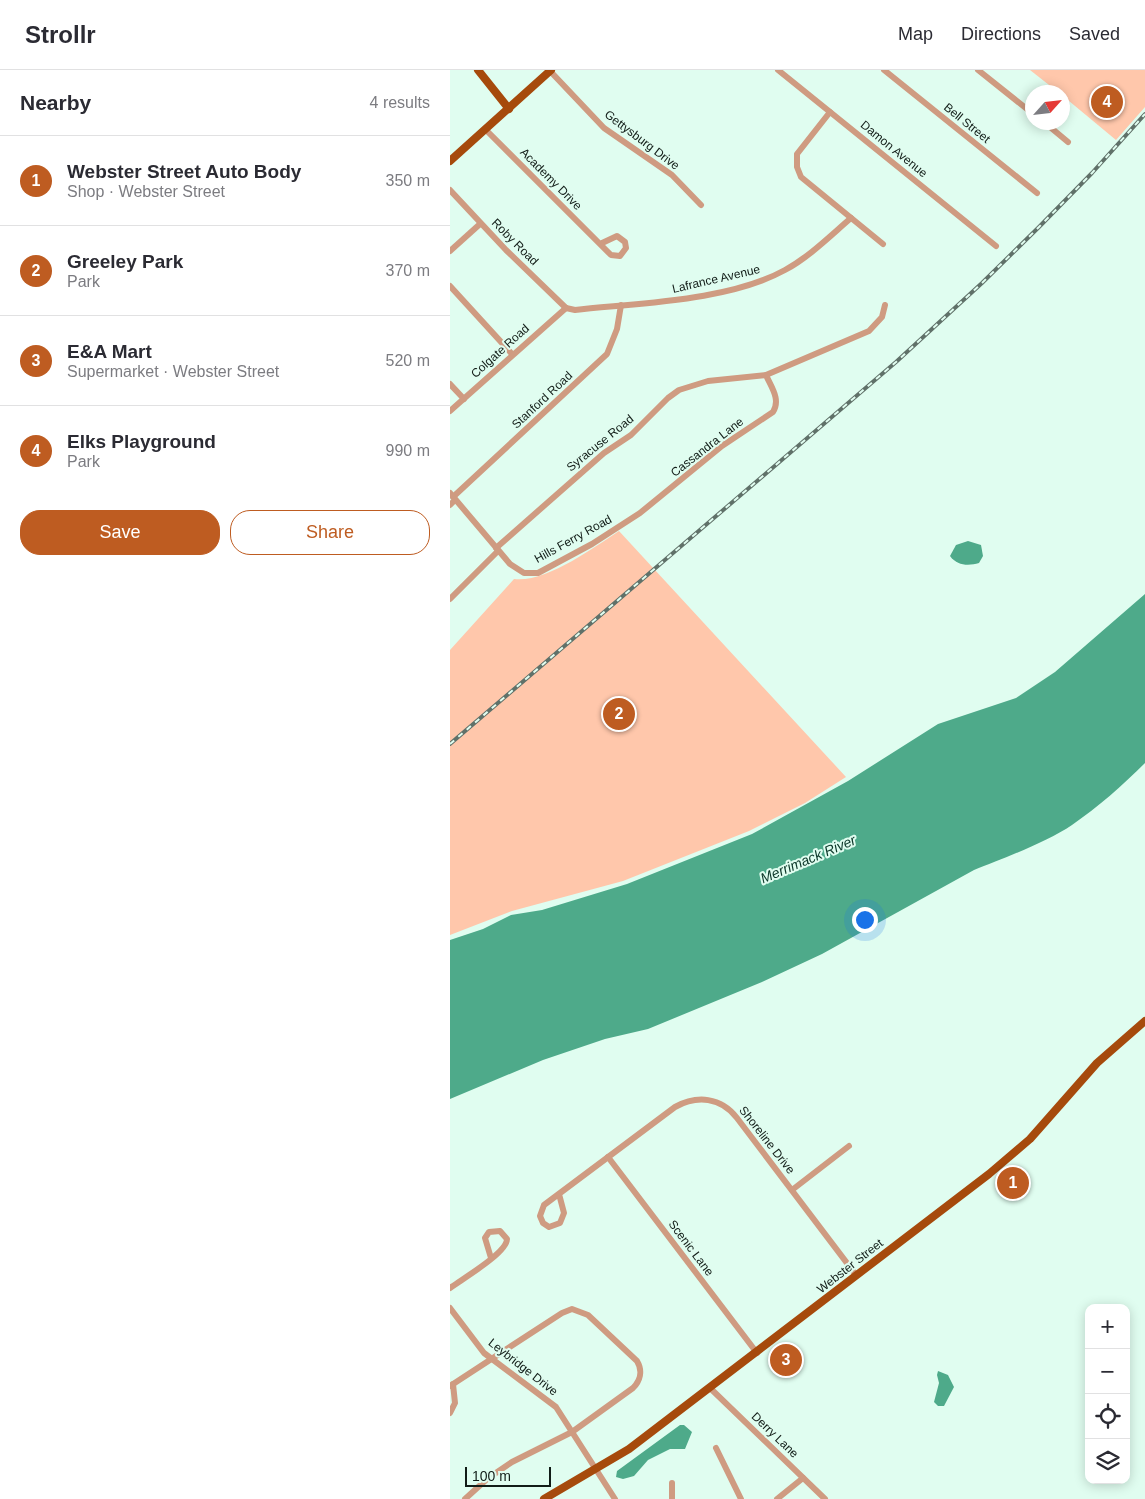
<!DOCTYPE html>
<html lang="en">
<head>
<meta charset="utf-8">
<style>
  :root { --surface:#fff; --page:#f7f7f7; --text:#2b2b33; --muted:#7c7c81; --line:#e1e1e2; --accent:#be5c21 }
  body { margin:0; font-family:Arial,sans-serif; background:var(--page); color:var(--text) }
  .controls { position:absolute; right:15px; bottom:15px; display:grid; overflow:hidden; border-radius:10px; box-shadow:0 2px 12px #0003 }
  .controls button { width:45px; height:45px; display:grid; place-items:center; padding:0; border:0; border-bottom:1px solid var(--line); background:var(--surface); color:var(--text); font:25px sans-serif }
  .compass { position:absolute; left:575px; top:15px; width:45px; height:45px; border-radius:50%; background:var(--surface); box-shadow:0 2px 12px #0003; rotate:63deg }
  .scale { position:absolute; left:15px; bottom:12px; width:86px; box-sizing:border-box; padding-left:5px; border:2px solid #111c17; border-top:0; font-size:14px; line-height:18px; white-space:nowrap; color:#111c17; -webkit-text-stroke:4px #e0fdf0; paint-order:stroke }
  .you { position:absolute; left:414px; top:849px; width:18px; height:18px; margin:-12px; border:4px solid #fff; border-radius:50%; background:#1a73e8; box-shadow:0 0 0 8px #1a73e833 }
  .badge { display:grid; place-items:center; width:32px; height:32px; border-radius:50%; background:var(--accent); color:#fff; font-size:16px; font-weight:700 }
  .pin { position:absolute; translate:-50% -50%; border:2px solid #fff; box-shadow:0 1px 5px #0006 }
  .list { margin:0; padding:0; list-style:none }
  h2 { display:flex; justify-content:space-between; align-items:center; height:65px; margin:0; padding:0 20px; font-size:21px }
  h2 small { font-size:16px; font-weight:400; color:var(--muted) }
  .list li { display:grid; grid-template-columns:32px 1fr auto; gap:15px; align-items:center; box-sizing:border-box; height:90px; padding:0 20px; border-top:1px solid var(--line) }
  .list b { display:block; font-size:19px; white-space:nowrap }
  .list p { margin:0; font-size:16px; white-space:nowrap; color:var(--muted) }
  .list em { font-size:16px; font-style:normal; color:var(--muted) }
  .actions { display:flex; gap:10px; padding:15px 20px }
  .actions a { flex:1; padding:11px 0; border:1px solid var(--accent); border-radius:20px; text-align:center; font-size:18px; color:var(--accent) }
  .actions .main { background:var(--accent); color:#fff }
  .icon { flex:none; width:28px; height:28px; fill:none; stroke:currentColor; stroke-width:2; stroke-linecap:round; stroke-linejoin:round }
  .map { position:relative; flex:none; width:695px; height:1429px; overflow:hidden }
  header { display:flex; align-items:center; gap:30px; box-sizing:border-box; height:70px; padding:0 25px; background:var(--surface); border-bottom:1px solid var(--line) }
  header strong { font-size:24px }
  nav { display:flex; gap:28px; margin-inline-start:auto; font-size:18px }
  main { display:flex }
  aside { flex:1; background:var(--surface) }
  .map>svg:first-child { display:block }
  .green { fill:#ffc7ab }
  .water { fill:#4eaa8a }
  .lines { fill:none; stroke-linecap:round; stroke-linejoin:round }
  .minor { stroke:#cf9b81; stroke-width:6 }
  .major { stroke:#a64a0c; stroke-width:8 }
  .rail-casing { stroke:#607169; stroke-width:4 }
  .rail { stroke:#e0fdf0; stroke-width:2; stroke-dasharray:5.5; stroke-linecap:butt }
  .labels { text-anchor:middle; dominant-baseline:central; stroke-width:4; stroke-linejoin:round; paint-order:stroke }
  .street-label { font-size:12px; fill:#111c17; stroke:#e0fdf0 }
  .water-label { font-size:14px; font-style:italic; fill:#0c3729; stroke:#e0fdf0 }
</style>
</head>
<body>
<header>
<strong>Strollr</strong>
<nav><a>Map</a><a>Directions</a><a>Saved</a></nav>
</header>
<main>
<aside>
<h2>Nearby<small>4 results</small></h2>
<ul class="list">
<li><span class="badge">1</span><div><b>Webster Street Auto Body</b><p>Shop · Webster Street</p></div><em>350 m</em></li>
<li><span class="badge">2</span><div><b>Greeley Park</b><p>Park</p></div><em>370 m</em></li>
<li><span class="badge">3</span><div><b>E&amp;A Mart</b><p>Supermarket · Webster Street</p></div><em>520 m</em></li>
<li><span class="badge">4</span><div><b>Elks Playground</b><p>Park</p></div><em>990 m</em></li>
</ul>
<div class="actions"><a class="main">Save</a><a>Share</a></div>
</aside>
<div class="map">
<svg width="695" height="1429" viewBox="0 0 695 1429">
  <rect width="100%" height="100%" fill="#e0fdf0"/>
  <g class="green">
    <polygon points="580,0 695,0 695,37 666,70 613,26 612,22 608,22"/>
    <path d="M169,461L396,707L355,733L299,761L173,811L62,841L0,865V580L64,509C96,513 143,478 169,461Z"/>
  </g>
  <g class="water">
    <path d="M518,471L531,475L533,486L529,493C519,496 507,496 500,486L506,475Z"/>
    <path d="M695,524V693C672,716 648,737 622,755C597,772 552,789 524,800L372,884L312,912L198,959L155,969L93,990L0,1029V870L33,859L61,845L92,840L177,814L302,764L398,711L488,654L566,628L605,602Z"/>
    <polygon points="488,1301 498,1305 504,1317 494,1336 488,1336 484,1332 489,1313 487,1305"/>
    <polygon points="230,1355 234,1355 242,1362 235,1379 220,1379 198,1390 184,1406 173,1409 166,1407 167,1401"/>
  </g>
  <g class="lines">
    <g class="minor">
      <polyline points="328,0 546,176"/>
      <polyline points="434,0 587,123"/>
      <polyline points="528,0 582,43"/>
      <polyline points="100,1 154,58 222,105 251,135"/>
      <polyline points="380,42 347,84 347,97 351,107 433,174"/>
      <polyline points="594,52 618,72"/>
      <polyline points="36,60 161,185 170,186 176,178 175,172 167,166 150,174"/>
      <polyline points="0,120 56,180 116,238"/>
      <polyline points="0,181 30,154"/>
      <polyline points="0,216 62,284"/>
      <path d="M116,238L125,240C188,233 279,231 335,200C359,187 380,166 401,148"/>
      <polyline points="0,314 14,329"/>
      <polyline points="0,341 116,238"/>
      <path d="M0,423L60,494L74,503H88L142,474L190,443L272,376L323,342C331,329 321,317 316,305"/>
      <polyline points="3,427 157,284 167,259 171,235"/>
      <polyline points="0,435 5,430"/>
      <polyline points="46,478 154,383 181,365 218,328 229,320 258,311 316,305 419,261 432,247 435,235"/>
      <polyline points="0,529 48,481"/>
      <polyline points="158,1087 307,1283"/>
      <polyline points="342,1120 399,1076"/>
      <path d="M109,1124L114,1143L110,1153L99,1157L93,1153L90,1146L94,1135L225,1037C247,1025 271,1027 287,1048L406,1205"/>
      <path d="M0,1218C12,1209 57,1183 57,1169L50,1161L39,1162L35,1168L41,1188"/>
      <polyline points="0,1238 34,1283 106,1337 165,1429"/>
      <path d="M0,1316L112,1243L122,1239L138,1245L187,1291C193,1301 190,1311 183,1318L122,1362L62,1392L37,1409L15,1429"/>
      <polyline points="260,1318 375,1429"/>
      <polyline points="0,1343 5,1333 3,1314"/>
      <polyline points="266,1378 291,1429"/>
      <polyline points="222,1413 222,1429"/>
      <polyline points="327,1429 353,1408"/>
    </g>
    <g class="major">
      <polyline points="28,0 59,39"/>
      <polyline points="0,91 101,0"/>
      <polyline points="94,1429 179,1379 539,1104 580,1069 647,993 695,951"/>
    </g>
    <g class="rail-casing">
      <polyline id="rail" points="0,674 446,292 532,213 589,157 642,103 695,44"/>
    </g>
    <use href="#rail" class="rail"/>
  </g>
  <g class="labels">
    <g class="street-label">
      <text transform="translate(517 53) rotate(39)">Bell Street</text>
      <text transform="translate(192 70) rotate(37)">Gettysburg Drive</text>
      <text transform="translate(444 79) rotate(39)">Damon Avenue</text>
      <text transform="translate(101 109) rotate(45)">Academy Drive</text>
      <text transform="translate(65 172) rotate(45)">Roby Road</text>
      <text transform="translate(266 209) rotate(-13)">Lafrance Avenue</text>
      <text transform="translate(50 281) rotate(-42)">Colgate Road</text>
      <text transform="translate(92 330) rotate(-43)">Stanford Road</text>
      <text transform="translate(150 373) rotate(-39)">Syracuse Road</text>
      <text transform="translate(257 377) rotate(-38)">Cassandra Lane</text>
      <text transform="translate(123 469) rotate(-29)">Hills Ferry Road</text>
      <text transform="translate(317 1070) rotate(52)">Shoreline Drive</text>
      <text transform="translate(241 1178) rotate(53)">Scenic Lane</text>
      <text transform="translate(400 1196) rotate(-38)">Webster Street</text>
      <text transform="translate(73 1297) rotate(38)">Leybridge Drive</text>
      <text transform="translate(325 1365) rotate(44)">Derry Lane</text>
    </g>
    <g class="water-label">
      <text transform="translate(358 789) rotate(-23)">Merrimack River</text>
    </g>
  </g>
</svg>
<div class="controls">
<button>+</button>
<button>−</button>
<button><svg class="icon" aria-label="locate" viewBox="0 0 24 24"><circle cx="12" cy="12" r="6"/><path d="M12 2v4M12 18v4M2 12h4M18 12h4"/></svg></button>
<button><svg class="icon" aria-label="layers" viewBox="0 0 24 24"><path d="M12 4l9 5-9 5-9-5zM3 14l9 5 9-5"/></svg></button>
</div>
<svg class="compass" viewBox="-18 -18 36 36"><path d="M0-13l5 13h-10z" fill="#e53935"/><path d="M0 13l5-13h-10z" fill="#7c7c81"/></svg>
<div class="scale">100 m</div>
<div class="you"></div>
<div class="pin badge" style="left:563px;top:1113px">1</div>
<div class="pin badge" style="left:169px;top:644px">2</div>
<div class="pin badge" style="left:336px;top:1290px">3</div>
<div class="pin badge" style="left:657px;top:32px">4</div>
</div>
</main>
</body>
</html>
